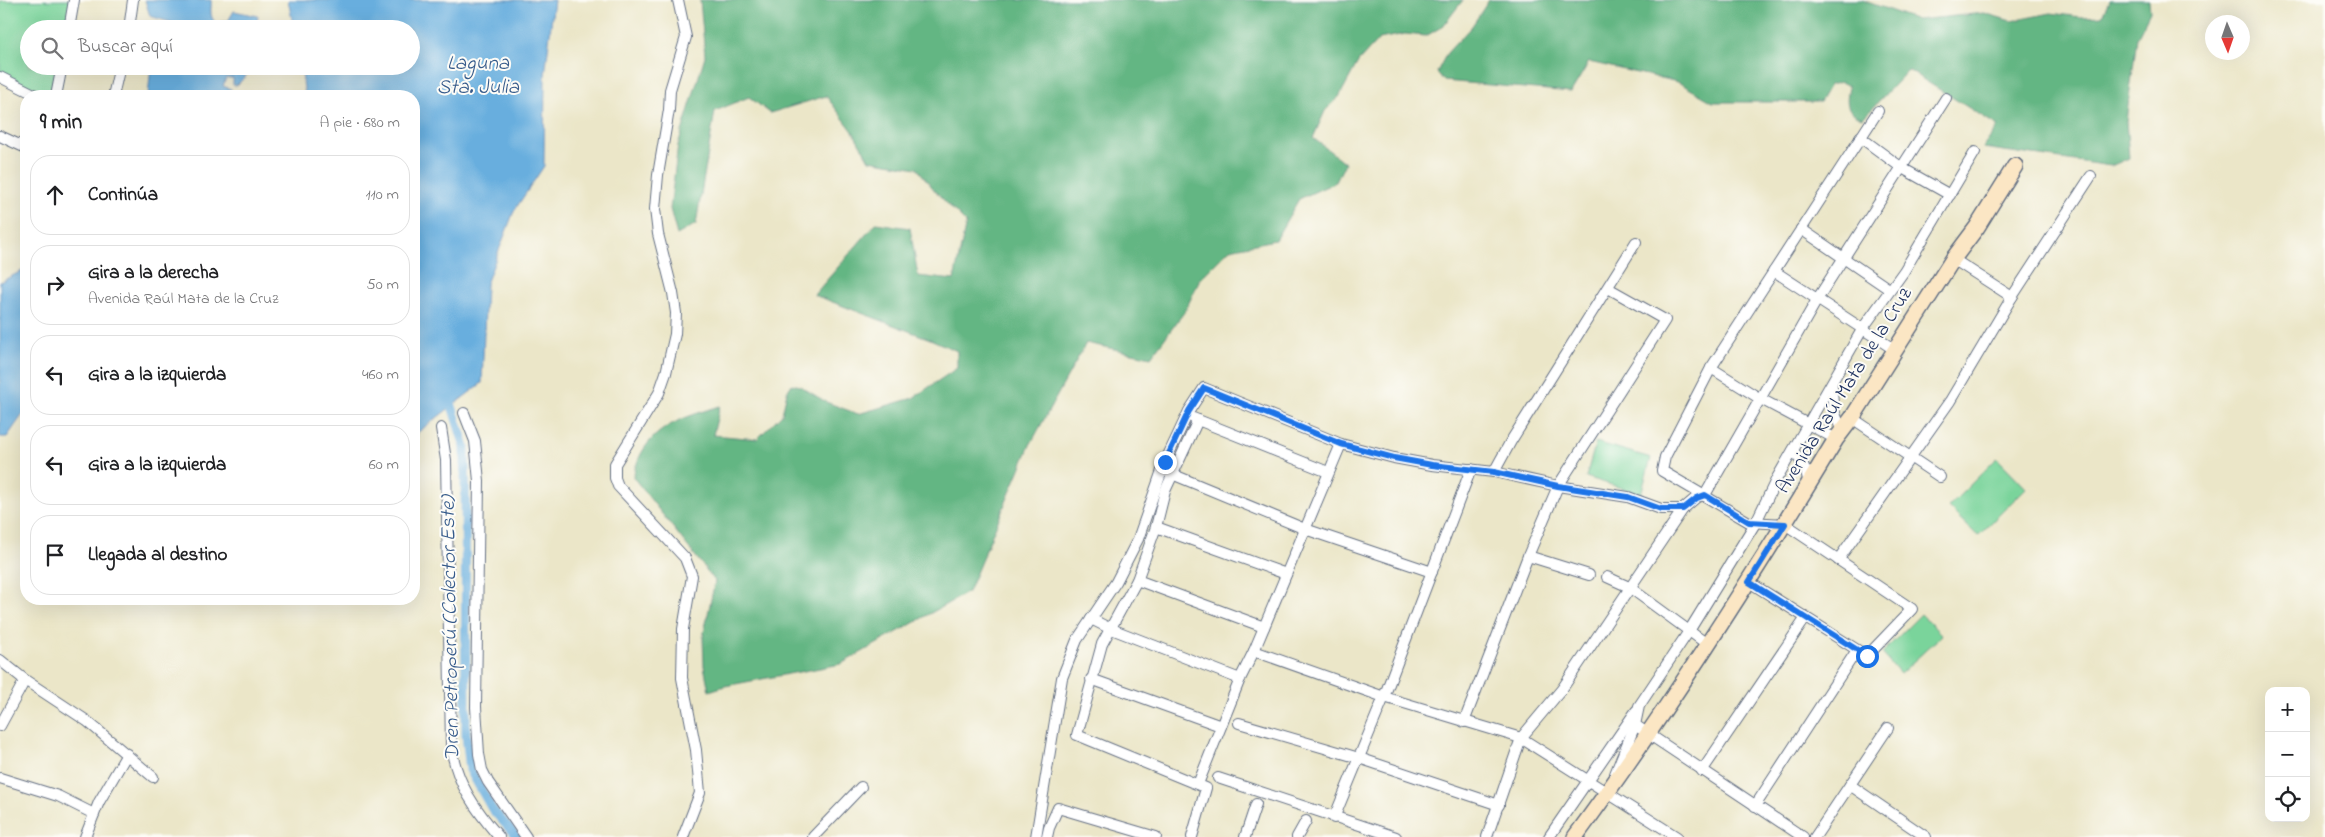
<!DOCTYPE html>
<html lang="es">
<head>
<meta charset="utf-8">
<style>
  :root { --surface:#fff; --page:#f6f6f6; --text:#202124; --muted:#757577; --line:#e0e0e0 }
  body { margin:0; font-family:"Indie Flower",sans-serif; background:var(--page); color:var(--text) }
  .controls { position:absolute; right:15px; bottom:15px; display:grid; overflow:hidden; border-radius:10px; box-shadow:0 5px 20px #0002 }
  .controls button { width:45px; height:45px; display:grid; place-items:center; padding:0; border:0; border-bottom:1px solid var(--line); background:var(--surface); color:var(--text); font:25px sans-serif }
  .compass { position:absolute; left:2205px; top:15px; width:45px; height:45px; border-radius:50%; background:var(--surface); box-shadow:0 5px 20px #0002; rotate:178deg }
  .stop { position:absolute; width:15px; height:15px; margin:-11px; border:4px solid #1a73e8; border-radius:50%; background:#fff }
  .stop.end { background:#1a73e8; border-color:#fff; box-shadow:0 1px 5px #0008 }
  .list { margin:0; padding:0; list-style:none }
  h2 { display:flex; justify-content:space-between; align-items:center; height:65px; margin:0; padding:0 20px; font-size:21px }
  h2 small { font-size:16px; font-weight:400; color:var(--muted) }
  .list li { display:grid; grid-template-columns:32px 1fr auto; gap:15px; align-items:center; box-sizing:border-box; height:80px; margin:0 10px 10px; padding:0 10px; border:1px solid var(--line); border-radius:20px }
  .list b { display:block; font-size:19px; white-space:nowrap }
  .list p { margin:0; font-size:16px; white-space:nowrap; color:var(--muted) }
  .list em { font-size:16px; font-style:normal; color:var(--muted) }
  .icon { flex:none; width:28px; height:28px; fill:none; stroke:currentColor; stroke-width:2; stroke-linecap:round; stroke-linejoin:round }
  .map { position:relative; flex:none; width:2325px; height:837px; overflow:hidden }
  .search { position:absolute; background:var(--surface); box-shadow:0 5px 20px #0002; left:20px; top:20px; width:400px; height:55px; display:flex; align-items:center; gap:12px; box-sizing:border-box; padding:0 18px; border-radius:28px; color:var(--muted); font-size:19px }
  .panel { position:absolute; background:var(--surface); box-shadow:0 5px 20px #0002; left:20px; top:90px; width:400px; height:515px; border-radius:20px }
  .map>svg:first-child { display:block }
  .green { fill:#7ad49b; stroke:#4a827c }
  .forest { fill:#63b683; stroke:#3f7270 }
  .water { fill:#67aede; stroke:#416e9e }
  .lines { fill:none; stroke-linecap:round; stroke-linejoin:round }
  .canal { stroke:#67aede; stroke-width:9 }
  .street-casing { stroke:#646f83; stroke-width:12 }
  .secondary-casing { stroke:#646f83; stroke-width:18 }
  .street { stroke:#fff; stroke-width:10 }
  .secondary { stroke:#fbe6c4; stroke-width:15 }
  .route { stroke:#1a73e8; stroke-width:6 }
  .labels { text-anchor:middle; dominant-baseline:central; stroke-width:4; stroke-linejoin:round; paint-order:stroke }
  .street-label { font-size:20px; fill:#1b2f5e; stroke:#fdfcf7 }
  .water-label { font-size:21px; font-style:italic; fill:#365b8b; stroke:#fdfcf7 }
</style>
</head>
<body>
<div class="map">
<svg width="2325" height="837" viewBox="0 0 2325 837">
  <rect width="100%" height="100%" fill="#fdfcf7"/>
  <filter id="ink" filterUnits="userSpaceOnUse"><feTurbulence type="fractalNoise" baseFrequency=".02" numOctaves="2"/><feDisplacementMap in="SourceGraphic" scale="10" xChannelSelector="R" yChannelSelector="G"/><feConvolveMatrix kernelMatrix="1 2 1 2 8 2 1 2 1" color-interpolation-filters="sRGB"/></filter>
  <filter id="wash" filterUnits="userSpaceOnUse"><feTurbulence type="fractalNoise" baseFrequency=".0096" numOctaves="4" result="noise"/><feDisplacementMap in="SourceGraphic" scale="20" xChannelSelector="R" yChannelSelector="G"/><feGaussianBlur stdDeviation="1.12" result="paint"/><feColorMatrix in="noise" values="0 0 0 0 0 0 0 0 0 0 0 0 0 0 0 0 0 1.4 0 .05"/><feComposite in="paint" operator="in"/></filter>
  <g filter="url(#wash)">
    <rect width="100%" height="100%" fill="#ebe6c8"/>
    <g class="green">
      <polygon points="71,0 66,29 29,29 29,66 59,66 54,96 45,96 0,74 0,1"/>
      <polygon points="1596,442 1651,458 1641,494 1586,477"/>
      <polygon points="1997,458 2026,488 1978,536 1948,507"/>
      <polygon points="1921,614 1942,635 1900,674 1882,653"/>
    </g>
    <g class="forest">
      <path d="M700,0H1463L1443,26L1426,36L1405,34L1379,39L1358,62L1339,97L1325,111L1313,138L1345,163L1336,182L1299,199L1275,240L1230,249L1200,279L1185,311L1151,357L1086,343L1030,445L968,592L841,664L725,686L709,691L704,666L703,637L715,581L633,477C643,429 678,419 720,406L713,435L757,439L782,414L787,392L792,384L800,386L826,402L858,414L913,398L957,368V351L930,339L814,295L876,223L910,228L918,276L954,280L966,223L936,192L917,168L869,160L852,130L826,96L770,113L749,97L715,111L696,224L677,235L670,209L678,145L705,56Z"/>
      <path d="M1489,0H1862L1917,20L1984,13L2011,21L2051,13L2080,17L2102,16L2110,0H2149L2150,12L2137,38L2126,121L2129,158L2111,166L1983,148L1998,126L1908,70L1863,118C1845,111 1846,104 1849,86L1841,82L1830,85L1820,102H1713L1678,82L1589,62L1571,92L1444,81L1437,72L1447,53L1472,26Z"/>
    </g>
    <g class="water">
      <path d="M145,0H211C212,8 208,16 216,23L228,21L234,11L258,16L256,29H170L173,25V23L150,16Z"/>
      <polygon points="288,0 554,0 545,75 544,166 514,211 486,284 482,383 417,433 420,489 414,493 414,96 305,96 301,66 411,66 411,29 294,29"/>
      <polygon points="151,66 251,66 247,75 237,85 233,85 233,78 226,78 223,86 231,89 231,96 215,96 208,92 205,96 185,95 148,96"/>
      <polygon points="26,269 26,410 7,437 0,437 0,282"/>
    </g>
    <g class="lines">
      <polyline class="canal" points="452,406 465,447 466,735 470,770 492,809 517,837"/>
    </g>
  </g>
  <g filter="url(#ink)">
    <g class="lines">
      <g class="street-casing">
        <g id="street">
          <polyline points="678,0 686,37 670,90 669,110 658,175 655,209 658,234 673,293 676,313 675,334 666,373 659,393 615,464 615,478 618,486 685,558 692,576 683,629 682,678 696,750 700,793 683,837"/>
          <polyline points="69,29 74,0"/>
          <polyline points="129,29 133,0"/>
          <polyline points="0,77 38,96"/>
          <polyline points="56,96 62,66"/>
          <polyline points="113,96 120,66"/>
          <polyline points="0,136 26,148"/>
          <polyline points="1860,137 1902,168 1950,195"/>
          <polyline points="1801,229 1889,289"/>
          <polyline points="1953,259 2012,297"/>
          <polyline points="1774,271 1895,350"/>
          <polyline points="1711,368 1759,398 1836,439"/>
          <polyline points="1832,386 1833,408 1842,432"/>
          <polyline points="464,413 475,441 479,481 476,707 479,754 482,770 488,782 526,837"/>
          <polyline points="1193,418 1328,472"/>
          <polyline points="1852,418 1940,477"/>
          <path d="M441,428L446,460L451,747C457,784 475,809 499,837"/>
          <path d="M1793,451C1802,461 1809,472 1808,486"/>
          <polyline points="1167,472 1305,529 1432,572"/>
          <polyline points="1494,472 1511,441 1636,242"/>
          <polyline points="1156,527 1286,574"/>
          <polyline points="1528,556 1589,575"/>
          <polyline points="1838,560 1950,401 2012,297 2091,176"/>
          <polyline points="1607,577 1629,587 1707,644"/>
          <polyline points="1137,580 1264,627"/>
          <polyline points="1749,582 1867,656 1912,609 1785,524 1749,522 1662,471 1665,457 1711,368 1878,111"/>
          <polyline points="1091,619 1109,628 1240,679"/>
          <polyline points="1254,651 1384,697 1521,738 1677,837"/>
          <polyline points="0,660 25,680 87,721 153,777"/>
          <polyline points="1091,679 1221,726"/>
          <polyline points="1464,722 1528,556 1558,486 1665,320 1608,288"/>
          <polyline points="1239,723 1359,758 1499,805"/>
          <polyline points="1635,725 1803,837"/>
          <polyline points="0,726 25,680"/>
          <polyline points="1702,771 1805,619"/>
          <polyline points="1615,774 1635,725 1639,706 1689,631 1756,522 1777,478 1863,328 1904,271 1975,152"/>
          <polyline points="0,778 58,796 94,814"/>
          <polyline points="1218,778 1396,837"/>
          <polyline points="1198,784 1240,679 1254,651 1341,444"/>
          <polyline points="1850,785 1926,837"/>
          <polyline points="1755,806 1857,650"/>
          <polyline points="1334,818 1384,697 1471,469"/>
          <polyline points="85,837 99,802 127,754"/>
          <polyline points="813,837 861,787"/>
          <polyline points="1036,837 1062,678 1077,640 1116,582 1138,539 1165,462 1189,411 1204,388 1341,444 1394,458 1432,465 1494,472 1558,486 1628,497 1661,509 1683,509"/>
          <polyline points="1047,837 1049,828 1058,808 1156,837"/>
          <polyline points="1192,837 1206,788 1077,735 1102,644 1137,580 1156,527 1165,491 1198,420"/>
          <polyline points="1245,837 1256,804"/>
          <polyline points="1297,837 1306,821"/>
          <polyline points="1487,837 1521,738 1562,689 1683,509 1697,497 1705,495 1818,298 1946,98"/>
          <polyline points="1549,837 1636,711"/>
          <polyline points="1815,837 1888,728"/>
        </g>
      </g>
      <g class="secondary-casing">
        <path id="secondary" d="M1575,837C1669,709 1754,575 1836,439L1852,418L1953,259L1977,227L2015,166"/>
      </g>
      <use href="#street" class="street"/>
      <use href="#secondary" class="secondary"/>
    </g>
  </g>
  <g class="lines" filter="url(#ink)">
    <polyline class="route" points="1165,462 1189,411 1204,388 1341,444 1394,458 1432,465 1494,472 1558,486 1628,497 1661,509 1683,509 1697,498 1705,495 1749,522 1785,524 1749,582 1867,656"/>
  </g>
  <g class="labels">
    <g class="street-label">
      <text transform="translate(1845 391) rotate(-58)">Avenida Raúl Mata de la Cruz</text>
    </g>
    <g class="water-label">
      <text x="478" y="64">Laguna<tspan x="478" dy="24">Sta. Julia</tspan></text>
      <text transform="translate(451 628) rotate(-91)">Dren Petroperú (Colector Este)</text>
    </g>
  </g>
</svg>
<div class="controls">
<button>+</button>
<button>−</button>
<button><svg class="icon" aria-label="locate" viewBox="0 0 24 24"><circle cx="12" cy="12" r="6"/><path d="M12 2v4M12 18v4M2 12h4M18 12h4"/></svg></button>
</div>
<svg class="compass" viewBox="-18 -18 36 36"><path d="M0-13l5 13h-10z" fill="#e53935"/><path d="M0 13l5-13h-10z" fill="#757577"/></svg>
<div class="stop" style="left:1867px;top:656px"></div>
<div class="stop end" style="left:1165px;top:462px"></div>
<div class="search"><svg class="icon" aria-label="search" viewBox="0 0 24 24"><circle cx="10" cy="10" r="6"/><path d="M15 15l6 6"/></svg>Buscar aquí</div>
<section class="panel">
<h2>9 min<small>A pie · 680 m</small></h2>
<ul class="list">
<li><svg class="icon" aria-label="ahead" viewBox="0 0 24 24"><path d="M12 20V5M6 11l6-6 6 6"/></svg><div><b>Continúa</b></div><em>110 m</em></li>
<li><svg class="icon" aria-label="right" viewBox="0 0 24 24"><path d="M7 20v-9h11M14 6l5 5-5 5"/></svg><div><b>Gira a la derecha</b><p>Avenida Raúl Mata de la Cruz</p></div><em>50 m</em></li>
<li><svg class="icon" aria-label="left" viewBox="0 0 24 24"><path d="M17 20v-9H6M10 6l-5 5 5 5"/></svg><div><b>Gira a la izquierda</b></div><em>460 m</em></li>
<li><svg class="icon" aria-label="left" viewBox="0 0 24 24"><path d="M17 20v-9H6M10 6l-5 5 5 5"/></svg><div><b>Gira a la izquierda</b></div><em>60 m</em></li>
<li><svg class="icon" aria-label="arrive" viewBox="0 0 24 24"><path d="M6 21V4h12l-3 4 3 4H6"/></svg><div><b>Llegada al destino</b></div></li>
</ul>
</section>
</div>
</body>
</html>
